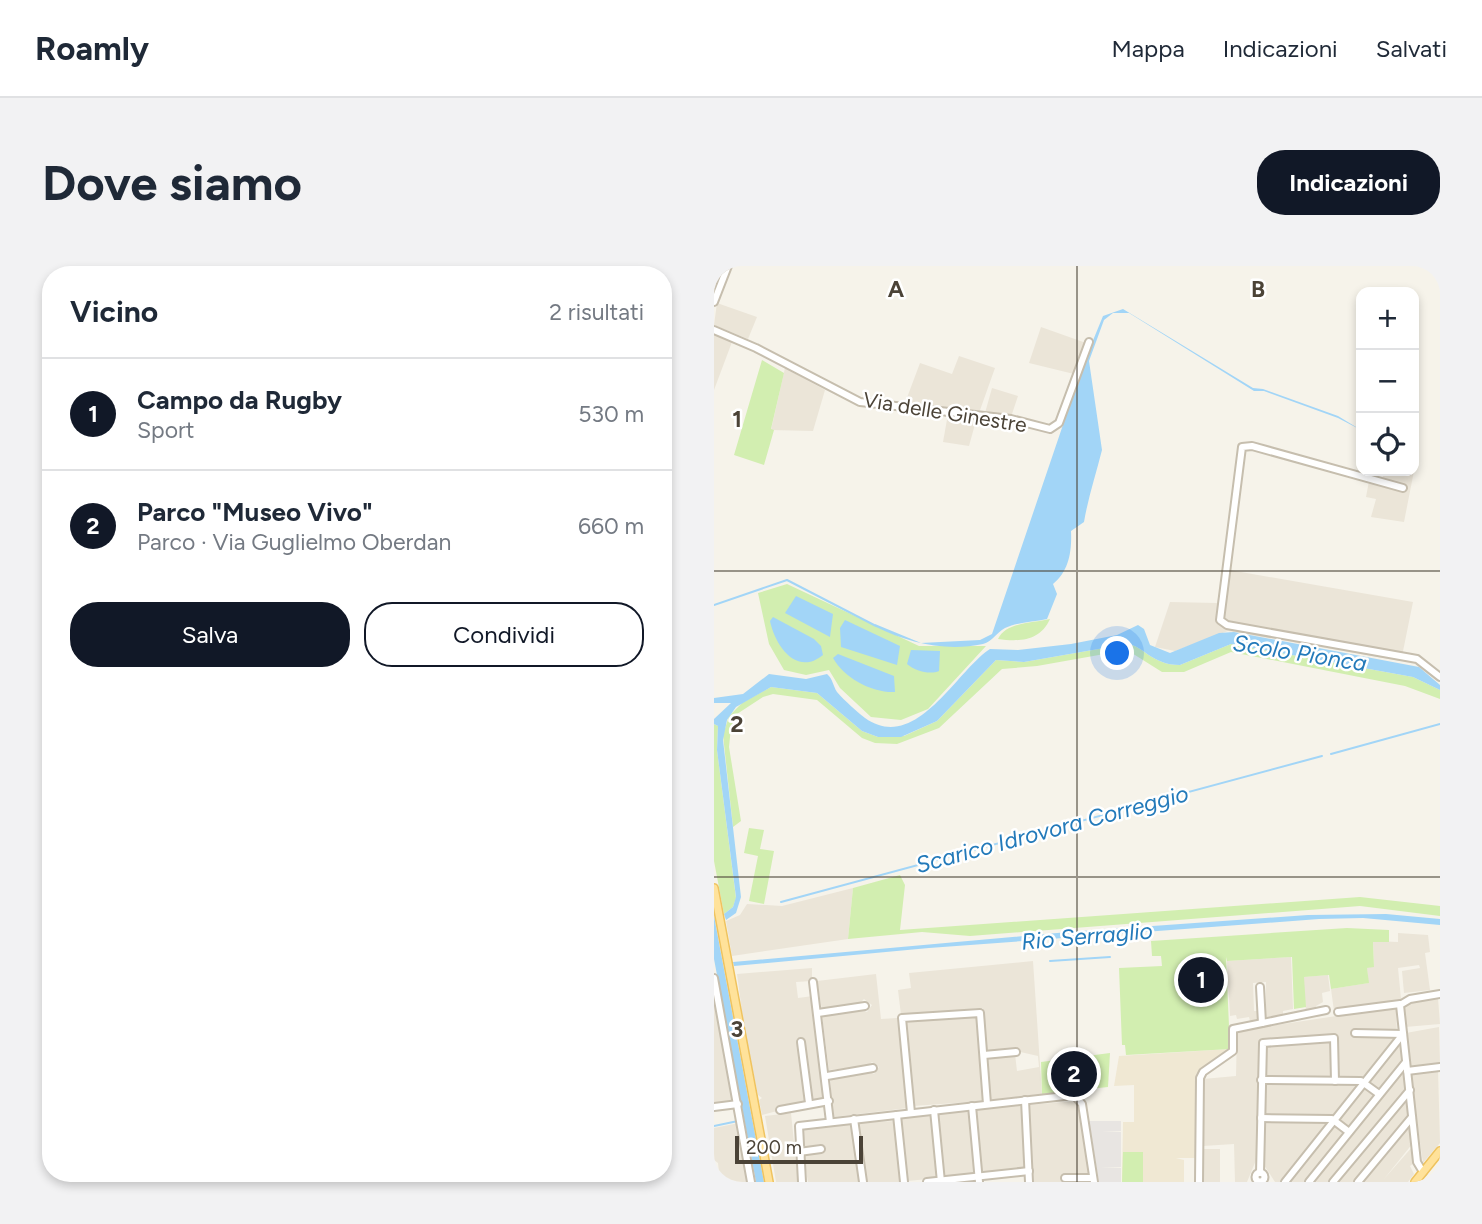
<!DOCTYPE html>
<html lang="it">
<head>
<meta charset="utf-8">
<style>
  :root { --surface:#fff; --page:#f2f2f3; --text:#1f2937; --muted:#747a83; --line:#e0e1e3; --accent:#111827 }
  body { margin:0; font-family:Figtree,sans-serif; background:var(--page); color:var(--text) }
  .controls { position:absolute; right:21px; top:21px; display:grid; overflow:hidden; border-radius:14px; box-shadow:0 4px 10px #0003 }
  .controls button { width:63px; height:63px; display:grid; place-items:center; padding:0; border:0; border-bottom:2px solid var(--line); background:var(--surface); color:var(--text); font:35px sans-serif }
  .scale { position:absolute; left:21px; bottom:18px; width:128px; box-sizing:border-box; padding-left:7px; border:4px solid #4b4337; border-top:0; font-size:19px; line-height:24px; white-space:nowrap; color:#4b4337; -webkit-text-stroke:5px #fff; paint-order:stroke }
  .you { position:absolute; left:404px; top:388px; width:24px; height:24px; margin:-18px; border:5px solid #fff; border-radius:50%; background:#1a73e8; box-shadow:0 0 0 10px #1a73e833 }
  .badge { display:grid; place-items:center; width:46px; height:46px; border-radius:50%; background:var(--accent); color:#fff; font-size:23px; font-weight:700 }
  .pin { position:absolute; translate:-50% -50%; border:4px solid #fff; box-shadow:0 2px 7px #0006 }
  .list { margin:0; padding:0; list-style:none }
  h2 { display:flex; justify-content:space-between; align-items:center; height:91px; margin:0; padding:0 28px; font-size:30px }
  h2 small { font-size:23px; font-weight:400; color:var(--muted) }
  .list li { display:grid; grid-template-columns:46px 1fr auto; gap:21px; align-items:center; box-sizing:border-box; height:112px; padding:0 28px; border-top:2px solid var(--line) }
  .list b { display:block; font-size:26px; white-space:nowrap }
  .list p { margin:0; font-size:23px; white-space:nowrap; color:var(--muted) }
  .list em { font-size:23px; font-style:normal; color:var(--muted) }
  .actions { display:flex; gap:14px; padding:21px 28px }
  .actions a { flex:1; padding:16px 0; border:2px solid var(--accent); border-radius:28px; text-align:center; font-size:24px; color:var(--accent) }
  .actions .main { background:var(--accent); color:#fff }
  .icon { flex:none; width:38px; height:38px; fill:none; stroke:currentColor; stroke-width:2; stroke-linecap:round; stroke-linejoin:round }
  .map { position:relative; flex:none; width:726px; height:916px; overflow:hidden; border-radius:28px }
  header { display:flex; align-items:center; gap:42px; box-sizing:border-box; height:98px; padding:0 35px; background:var(--surface); border-bottom:2px solid var(--line) }
  header strong { font-size:33px }
  nav { display:flex; gap:38px; margin-inline-start:auto; font-size:24px }
  .intro { display:flex; align-items:center; justify-content:space-between; box-sizing:border-box; height:168px; padding:0 42px }
  h1 { margin:0; font-size:49px }
  .button { padding:18px 32px; border-radius:28px; background:var(--accent); color:#fff; font-size:24px; font-weight:700 }
  main { display:flex; gap:42px; padding:0 42px }
  aside { flex:1; background:var(--surface); border-radius:28px; box-shadow:0 4px 10px #0003 }
  .map>svg:first-child { display:block }
  .residential { fill:#ebe5d8 }
  .education { fill:#f0e8d3 }
  .green { fill:#d2eeb0 }
  .parking { fill:#e8e5e2 }
  .water { fill:#a2d5f7 }
  .lines { fill:none; stroke-linecap:round; stroke-linejoin:round }
  .stream { stroke:#a2d5f7; stroke-width:2 }
  .minor-casing { stroke:#c6beae; stroke-width:10 }
  .major-casing { stroke:#efc35f; stroke-width:10 }
  .minor { stroke:#fff; stroke-width:6 }
  .major { stroke:#ffe29a; stroke-width:7 }
  .grid { fill:none; stroke:#4b4337; stroke-width:2; stroke-opacity:0.55 }
  .labels { text-anchor:middle; dominant-baseline:central; stroke-width:5; stroke-linejoin:round; paint-order:stroke }
  .street-label { font-size:21px; fill:#4b4337; stroke:#fff }
  .water-label { font-size:23px; font-style:italic; fill:#237aba; stroke:#fff }
  .grid-label { font-size:23px; text-anchor:middle; font-weight:bold; fill:#4b4337; stroke:#fff; stroke-width:5; stroke-linejoin:round; paint-order:stroke }
</style>
</head>
<body>
<header>
<strong>Roamly</strong>
<nav><a>Mappa</a><a>Indicazioni</a><a>Salvati</a></nav>
</header>
<div class="intro"><h1>Dove siamo</h1><a class="button">Indicazioni</a></div>
<main>
<aside>
<h2>Vicino<small>2 risultati</small></h2>
<ul class="list">
<li><span class="badge">1</span><div><b>Campo da Rugby</b><p>Sport</p></div><em>530 m</em></li>
<li><span class="badge">2</span><div><b>Parco &quot;Museo Vivo&quot;</b><p>Parco · Via Guglielmo Oberdan</p></div><em>660 m</em></li>
</ul>
<div class="actions"><a class="main">Salva</a><a>Condividi</a></div>
</aside>
<div class="map">
<svg width="726" height="916" viewBox="0 0 726 916">
  <rect width="100%" height="100%" fill="#f6f3ea"/>
  <g class="residential">
    <polygon points="3,37 43,51 34,73 0,59"/>
    <polygon points="327,61 372,77 360,108 315,97"/>
    <polygon points="0,69 18,76 0,124"/>
    <polygon points="245,90 281,102 265,147 191,137 206,97 238,108"/>
    <polygon points="71,102 111,124 99,165 57,164"/>
    <polygon points="278,122 304,130 297,151 271,147"/>
    <polygon points="234,148 263,151 255,180 229,176"/>
    <polygon points="670,205 700,205 690,256 657,251 662,233 652,231 655,215 668,217"/>
    <polygon points="510,303 699,336 687,395 514,365 461,385 441,381 456,336 503,337"/>
    <polygon points="139,622 134,673 18,690 12,655 26,649 33,638 68,640"/>
    <polygon points="684,667 714,669 716,686 711,687 716,724 690,727 688,705 706,702 705,699 684,702 687,733 620,745 617,723 654,717 653,702 660,700 659,675 684,676"/>
    <polygon points="577,691 579,743 569,745 569,750 552,752 552,716 539,717 540,745 544,745 544,753 536,755 535,751 523,753 522,749 516,750 513,695"/>
    <polygon points="319,695 328,828 276,834 273,791 301,788 303,805 325,801 324,790 302,785 272,786 269,742 187,749 184,724 197,722 195,707"/>
    <polygon points="98,702 98,715 82,716 84,732 99,730 112,832 48,849 45,834 48,832 44,829 31,768 23,708"/>
    <polygon points="162,708 167,753 183,752 194,842 119,851 116,811 153,805 160,808 165,801 158,796 153,800 115,804 108,750 146,743 153,746 158,739 150,733 145,738 108,744 103,715"/>
    <polygon points="614,709 616,725 608,727 609,736 602,740 602,744 592,746 589,711"/>
    <polygon points="724,732 726,758 691,761 688,739"/>
    <polygon points="0,734 13,804 17,806 19,837 0,839"/>
    <polygon points="682,741 683,770 647,813 624,813 623,768 546,774 545,887 533,916 521,916 520,878 489,880 489,813 522,810 523,765"/>
    <polygon points="260,747 265,750 270,835 199,840 190,754"/>
    <polygon points="725,761 726,798 696,803 692,767"/>
    <polygon points="687,773 689,795 664,826 651,816"/>
    <polygon points="619,774 619,812 550,812 550,780"/>
    <polygon points="690,799 693,822 617,916 597,916"/>
    <polygon points="724,803 726,877 709,897 696,808"/>
    <polygon points="549,816 643,817 645,819 617,851 550,850"/>
    <polygon points="650,819 662,828 635,863 623,854"/>
    <polygon points="693,828 695,849 642,916 621,916"/>
    <polygon points="363,835 375,908 351,914 360,916 318,916 313,839"/>
    <polygon points="309,839 313,903 266,908 261,844"/>
    <polygon points="255,845 261,908 231,912 222,848"/>
    <polygon points="77,847 84,916 62,916 51,850"/>
    <polygon points="218,849 225,912 193,915 186,853"/>
    <polygon points="550,854 608,855 613,859 620,856 632,866 593,916 561,916 550,899"/>
    <polygon points="696,854 699,877 670,913 699,880 700,897 696,900 700,908 694,916 645,916"/>
    <polygon points="181,855 188,916 152,916 143,857"/>
    <polygon points="25,857 34,916 6,916 4,897 0,894 0,862"/>
    <polygon points="139,857 147,916 94,916 89,888 107,888 112,882 106,878 89,882 87,864"/>
    <rect x="489" y="883" width="17" height="33"/>
  </g>
  <polygon class="education" points="516,783 482,808 482,892 462,892 470,894 470,916 408,916 409,856 420,856 420,819 400,820 405,790"/>
  <g class="green">
    <polygon points="48,94 70,107 57,163 60,164 50,199 20,189"/>
    <polygon points="73,318 205,380 272,380 214,443 187,454 157,451 126,422 115,404 92,409 70,404 55,378 44,327"/>
    <path d="M336,353C326,375 306,376 284,373C292,356 319,357 336,353Z"/>
    <path d="M413,378C429,379 437,399 466,399L517,378L699,411L726,424V433L691,420L517,386L470,406H448L413,384L323,400L288,403L225,462L183,478L161,477L148,472L103,434L59,428L49,431L23,448L17,461L15,481L27,555L19,561L9,469L15,450L28,437L57,421L103,427L148,465L164,471L190,470L223,455L282,394L310,396Z"/>
    <polygon points="0,458 4,460 3,484 22,632 19,641 10,648 0,595"/>
    <polygon points="35,562 50,564 46,583 60,585 50,638 35,635 44,590 30,587"/>
    <polygon points="186,609 191,619 186,664 646,631 726,640 726,650 646,640 256,670 208,666 134,673 139,622"/>
    <polygon points="633,662 675,664 675,676 659,676 660,701 653,702 655,717 617,723 615,709 590,711 592,741 580,743 578,691 513,695 512,691 516,783 412,789 411,779 408,779 405,702 448,700 447,690 438,690 437,675"/>
    <polygon points="396,787 394,821 328,828 327,796"/>
    <polygon points="409,886 429,886 429,916 408,916"/>
  </g>
  <polygon class="parking" points="375,855 407,855 407,865 388,866 407,866 407,901 387,901 407,902 407,916 385,916"/>
  <g class="water">
    <path d="M409,43L539,122L549,123L624,150L647,164L624,152L550,125H540L415,47H399L390,54L375,95L388,184C382,208 374,232 370,256L357,265C358,285 355,305 339,318L343,328L333,353C319,356 304,356 291,362C282,367 279,375 269,378C232,386 195,377 162,361L161,358L207,377L266,374L278,368L371,94L389,50Z"/>
    <polygon points="82,330 119,348 116,371 71,347"/>
    <path d="M59,351L100,373L107,380L109,389C82,411 61,379 56,355Z"/>
    <polygon points="131,354 186,380 183,399 127,381 126,362"/>
    <path d="M424,359L430,363L436,379L456,387L505,367L520,366L705,401L726,419V424L699,411L517,378L466,399C437,399 429,379 413,378L310,396L282,394L223,455L187,471H164L148,465L103,427L57,421L22,441L13,454L9,474L27,631L22,647L12,654L10,648L19,641L22,631L3,484L4,460L0,458V453L17,437H0V432L29,428L55,408L92,413L113,408C119,413 119,420 123,426C131,435 142,445 151,452C202,488 242,405 276,383L304,384L357,378L403,369Z"/>
    <path d="M197,384L226,385L225,405C216,409 201,405 193,398Z"/>
    <path d="M124,388L180,410L181,426C158,427 130,412 119,392Z"/>
    <polygon points="672,648 726,653 726,659 649,652 605,653 215,682 20,700 19,696 354,666 594,649"/>
    <polygon points="0,650 50,916 42,916 0,693"/>
  </g>
  <g class="lines">
    <g class="stream">
      <polyline points="0,339 73,314 162,360"/>
      <polyline points="617,488 726,458"/>
      <polyline points="67,636 608,490"/>
      <polyline points="336,695 396,691"/>
      <polyline points="0,860 24,855"/>
    </g>
    <g class="minor-casing">
      <g id="minor">
        <polyline points="0,36 14,0"/>
        <polyline points="0,64 42,82 146,136 297,153 336,163 345,157 375,76"/>
        <polyline points="689,222 538,180 528,181 506,354 513,359 703,393 726,411"/>
        <polyline points="0,712 37,916"/>
        <polyline points="99,716 116,856"/>
        <polyline points="546,721 548,757"/>
        <polyline points="624,746 686,738"/>
        <polyline points="104,747 151,740"/>
        <polyline points="641,767 689,768"/>
        <polyline points="87,776 95,837"/>
        <polyline points="270,789 302,786"/>
        <polyline points="693,805 726,801"/>
        <polyline points="113,810 159,802"/>
        <polyline points="547,814 647,815 665,828"/>
        <polyline points="311,834 315,916"/>
        <polyline points="258,840 265,916"/>
        <polyline points="0,841 24,838"/>
        <polyline points="66,844 115,835"/>
        <polyline points="220,844 227,916"/>
        <polyline points="197,847 188,752 266,747 273,838"/>
        <polyline points="183,849 190,916"/>
        <polyline points="547,852 618,853 635,866"/>
        <polyline points="140,853 149,916"/>
        <polyline points="85,886 107,883"/>
        <polyline points="709,906 703,896 686,739 696,733 726,728"/>
        <circle cx="546" cy="911" r="4.5"/>
        <polyline points="546,907 549,777 620,772 621,815"/>
        <polyline points="351,912 379,912"/>
        <polyline points="88,916 85,860 360,829 368,838 380,916"/>
        <polyline points="213,916 315,905"/>
        <polyline points="485,916 486,812 489,806 519,785 519,763 612,744"/>
        <polyline points="571,916 689,768"/>
        <polyline points="595,916 692,796"/>
        <polyline points="619,916 696,824"/>
        <polyline points="644,916 698,851"/>
      </g>
    </g>
    <g class="major-casing">
      <g id="major">
        <polyline points="0,622 55,916"/>
        <polyline points="701,916 726,885"/>
      </g>
    </g>
    <use href="#minor" class="minor"/>
    <use href="#major" class="major"/>
  </g>
  <path class="grid" d="M363,0V916M0,305H726M0,611H726"/>
  <g class="labels">
    <g class="street-label">
      <text transform="translate(231 146) rotate(9)">Via delle Ginestre</text>
    </g>
    <g class="water-label">
      <text transform="translate(586 387) rotate(9)">Scolo Pionca</text>
      <text transform="translate(338 563) rotate(-15)">Scarico Idrovora Correggio</text>
      <text transform="translate(373 670) rotate(-5)">Rio Serraglio</text>
    </g>
  </g>
  <g class="grid-label">
    <text x="182" y="31">A</text>
    <text x="544" y="31">B</text>
    <text x="23" y="161">1</text>
    <text x="23" y="466">2</text>
    <text x="23" y="771">3</text>
  </g>
</svg>
<div class="controls">
<button>+</button>
<button>−</button>
<button><svg class="icon" aria-label="locate" viewBox="0 0 24 24"><circle cx="12" cy="12" r="6"/><path d="M12 2v4M12 18v4M2 12h4M18 12h4"/></svg></button>
</div>
<div class="scale">200 m</div>
<div class="you"></div>
<div class="pin badge" style="left:487px;top:714px">1</div>
<div class="pin badge" style="left:360px;top:808px">2</div>
</div>
</main>
</body>
</html>
